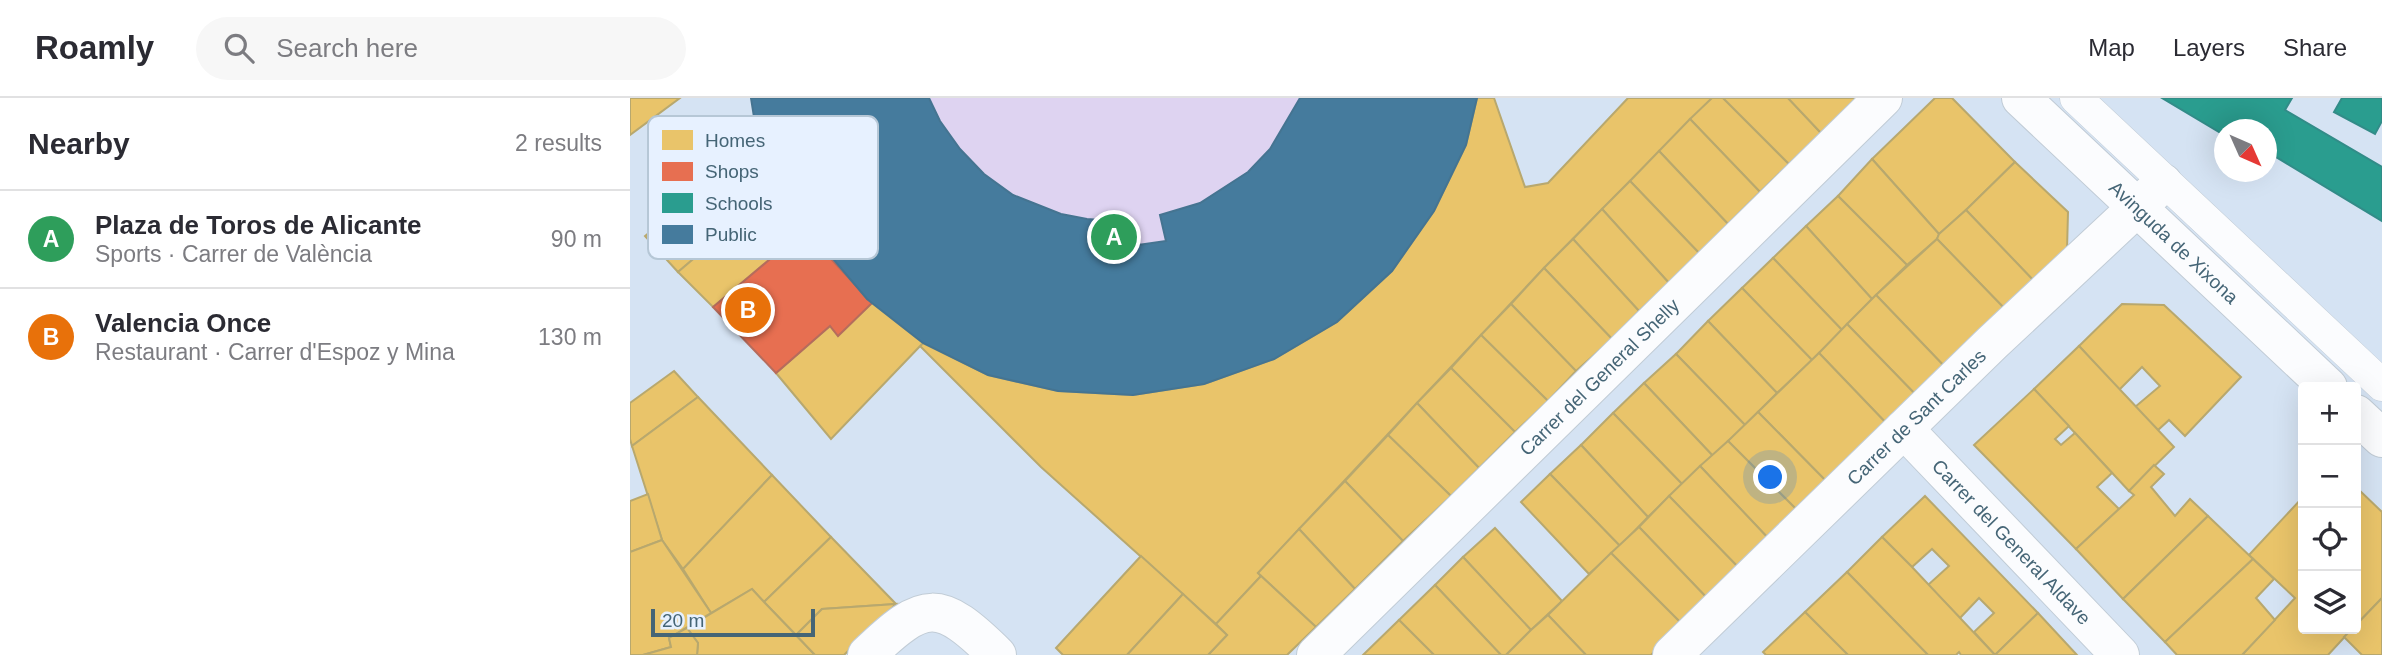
<!DOCTYPE html>
<html lang="en">
<head>
<meta charset="utf-8">
<style>
  :root { --surface:#fff; --page:#f7f7f7; --text:#2b2b33; --muted:#7c7c81; --line:#e1e1e2; --accent:#1a73e8 }
  body { margin:0; font-family:Arial,sans-serif; background:var(--page); color:var(--text) }
  .controls { position:absolute; right:21px; bottom:21px; display:grid; overflow:hidden; border-radius:7px; box-shadow:0 7px 28px #0002 }
  .controls button { width:63px; height:63px; display:grid; place-items:center; padding:0; border:0; border-bottom:2px solid var(--line); background:var(--surface); color:var(--text); font:35px sans-serif }
  .compass { position:absolute; left:1584px; top:21px; width:63px; height:63px; border-radius:50%; background:var(--surface); box-shadow:0 7px 28px #0002; rotate:135deg }
  .scale { position:absolute; left:21px; bottom:18px; width:164px; box-sizing:border-box; padding-left:7px; border:4px solid #456576; border-top:0; font-size:19px; line-height:24px; white-space:nowrap; color:#456576; -webkit-text-stroke:5px #e7f1ff; paint-order:stroke }
  .you { position:absolute; left:1141px; top:380px; width:24px; height:24px; margin:-18px; border:5px solid #fff; border-radius:50%; background:#1a73e8; box-shadow:0 0 0 10px #1a73e833 }
  .badge { display:grid; place-items:center; width:46px; height:46px; border-radius:50%; background:var(--accent); color:#fff; font-size:23px; font-weight:700 }
  .pin { position:absolute; translate:-50% -50%; border:4px solid #fff; box-shadow:0 2px 7px #0006 }
  .list { margin:0; padding:0; list-style:none }
  h2 { display:flex; justify-content:space-between; align-items:center; height:91px; margin:0; padding:0 28px; font-size:30px }
  h2 small { font-size:23px; font-weight:400; color:var(--muted) }
  .list li { display:grid; grid-template-columns:46px 1fr auto; gap:21px; align-items:center; box-sizing:border-box; height:98px; padding:0 28px; border-top:2px solid var(--line) }
  .list b { display:block; font-size:26px; white-space:nowrap }
  .list p { margin:0; font-size:23px; white-space:nowrap; color:var(--muted) }
  .list em { font-size:23px; font-style:normal; color:var(--muted) }
  .icon { flex:none; width:38px; height:38px; fill:none; stroke:currentColor; stroke-width:2; stroke-linecap:round; stroke-linejoin:round }
  .map { position:relative; flex:none; width:1752px; height:557px; overflow:hidden }
  header { display:flex; align-items:center; gap:42px; box-sizing:border-box; height:98px; padding:0 35px; background:var(--surface); border-bottom:2px solid var(--line) }
  header strong { font-size:33px }
  nav { display:flex; gap:38px; margin-inline-start:auto; font-size:24px }
  .search { width:490px; height:63px; background:var(--page); display:flex; align-items:center; gap:18px; box-sizing:border-box; padding:0 24px; border-radius:38px; color:var(--muted); font-size:26px }
  main { display:flex }
  aside { flex:1; background:var(--surface) }
  .map>svg:first-child { display:block }
  .residential { fill:#d5e3f3; fill-rule:evenodd }
  .green { fill:#ded3f1 }
  .homes { fill:#e9c46a; stroke:#b8a86e; stroke-width:2 }
  .shops { fill:#e76f51; stroke:#b66c5c; stroke-width:2 }
  .schools { fill:#2a9d8f; stroke:#328c88; stroke-width:2 }
  .public { fill:#457b9d; stroke:#457491; stroke-width:2 }
  .lines { fill:none; stroke-linecap:round; stroke-linejoin:round }
  .lane-casing { stroke:#c1ccd6; stroke-width:33 }
  .street-casing { stroke:#c1ccd6; stroke-width:40 }
  .secondary-casing { stroke:#c0cbd5; stroke-width:40 }
  .lane { stroke:#fbfcfe; stroke-width:32 }
  .street { stroke:#fbfcfe; stroke-width:38 }
  .secondary { stroke:#fbfcfe; stroke-width:38 }
  .labels { text-anchor:middle; dominant-baseline:central; stroke-width:7; stroke-linejoin:round; paint-order:stroke }
  .street-label { font-size:19px; fill:#456576; stroke:#e7f1ff }
  .key { fill:#e7f1ff; stroke:#b6c7d6; stroke-width:2 }
  .key-label { font-size:19px; fill:#456576 }
</style>
</head>
<body>
<header>
<strong>Roamly</strong>
<div class="search"><svg class="icon" aria-label="search" viewBox="0 0 24 24"><circle cx="10" cy="10" r="6"/><path d="M15 15l6 6"/></svg>Search here</div>
<nav><a>Map</a><a>Layers</a><a>Share</a></nav>
</header>
<main>
<aside>
<h2>Nearby<small>2 results</small></h2>
<ul class="list">
<li><span class="badge" style="background:#2e9e5b">A</span><div><b>Plaza de Toros de Alicante</b><p>Sports · Carrer de València</p></div><em>90 m</em></li>
<li><span class="badge" style="background:#e8710a">B</span><div><b>Valencia Once</b><p>Restaurant · Carrer d'Espoz y Mina</p></div><em>130 m</em></li>
</ul>
</aside>
<div class="map">
<svg width="1752" height="557" viewBox="0 0 1752 557">
  <rect width="100%" height="100%" fill="#e6edf7"/>
  <path class="residential" d="M0,0H1752V557H0ZM1594,32H1636V74H1594ZM1673,289H1726V531H1673Z"/>
  <polygon class="green" points="121,0 847,0 358,277 293,245 237,201 177,130"/>
  <g class="homes">
    <polygon points="0,0 50,0 0,37"/>
    <polygon points="847,0 864,0 895,89 918,85 998,0 1082,0 914,170 787,305 628,475 631,478 586,526 411,369 290,248 293,245 358,277 428,293 503,297 574,286 644,261 707,224 762,173 804,113 836,47"/>
    <polygon points="1082,0 1093,0 1159,66 1130,94 1060,21"/>
    <polygon points="1093,0 1158,0 1191,35 1159,66"/>
    <polygon points="1158,0 1228,0 1191,35"/>
    <polygon points="1305,0 1322,0 1385,64 1336,112 1309,136 1242,61"/>
    <polygon points="1060,21 1130,94 1098,126 1029,53"/>
    <polygon points="131,41 149,88 48,174 15,138"/>
    <polygon points="1029,53 1098,126 1069,155 1000,83"/>
    <polygon points="1242,61 1309,136 1307,141 1277,167 1208,98"/>
    <polygon points="1385,64 1438,114 1437,152 1405,184 1336,112"/>
    <polygon points="1000,83 1069,155 1039,185 972,111"/>
    <polygon points="149,88 177,130 83,209 48,174"/>
    <polygon points="1208,98 1277,167 1242,201 1176,128"/>
    <polygon points="972,111 1039,185 1009,213 943,141"/>
    <polygon points="1336,112 1405,184 1375,211 1307,141 1309,136"/>
    <polygon points="1176,128 1242,201 1212,232 1143,160"/>
    <polygon points="943,141 1009,213 982,241 914,170"/>
    <polygon points="1307,141 1375,211 1316,270 1246,197"/>
    <polygon points="1143,160 1212,232 1182,262 1112,190"/>
    <polygon points="914,170 982,241 946,273 881,206"/>
    <polygon points="1112,190 1182,262 1147,295 1078,223"/>
    <polygon points="1246,197 1316,270 1287,298 1217,226"/>
    <polygon points="242,205 293,245 201,341 146,275 200,228 208,238"/>
    <polygon points="881,206 946,273 918,303 851,237"/>
    <polygon points="1492,206 1534,207 1611,279 1555,338 1539,322 1528,332 1505,309 1530,288 1512,269 1489,292 1449,248"/>
    <polygon points="1078,223 1147,295 1115,327 1046,256"/>
    <polygon points="1217,226 1287,298 1258,327 1189,255"/>
    <polygon points="851,237 918,303 885,334 821,270"/>
    <polygon points="1449,248 1544,349 1499,393 1404,291"/>
    <polygon points="1189,255 1258,327 1197,384 1128,314"/>
    <polygon points="1046,256 1115,327 1083,358 1014,285"/>
    <polygon points="821,270 885,334 849,370 787,305"/>
    <polygon points="44,273 68,299 2,348 0,341 0,305"/>
    <polygon points="1014,285 1083,358 1052,386 983,315"/>
    <polygon points="1404,291 1439,328 1425,341 1431,347 1445,335 1482,375 1467,389 1489,411 1446,451 1344,347"/>
    <polygon points="68,299 142,377 53,471 32,442 2,348"/>
    <polygon points="787,305 849,370 821,398 758,337"/>
    <polygon points="1128,314 1197,384 1168,413 1098,343"/>
    <polygon points="983,315 1052,386 1018,419 951,347"/>
    <polygon points="758,337 821,398 773,443 715,383"/>
    <polygon points="1098,343 1168,413 1139,441 1070,368"/>
    <polygon points="951,347 1018,419 990,448 920,376"/>
    <polygon points="1524,367 1534,376 1521,389 1545,418 1560,401 1578,418 1493,501 1446,451 1504,397 1499,393"/>
    <polygon points="1070,368 1139,441 1108,469 1039,398"/>
    <polygon points="920,376 990,448 959,476 891,404"/>
    <polygon points="142,377 201,439 134,504 122,491 81,515 53,471"/>
    <polygon points="715,383 773,443 725,491 669,431"/>
    <polygon points="1726,389 1752,414 1752,500 1726,527"/>
    <polygon points="18,396 32,442 0,454 0,403"/>
    <polygon points="1039,398 1108,469 1078,501 1009,429"/>
    <polygon points="1295,398 1408,515 1365,557 1344,534 1364,515 1349,500 1330,520 1298,487 1319,468 1302,451 1282,469 1252,439"/>
    <polygon points="1673,399 1673,531 1722,531 1698,557 1612,557 1665,500 1619,457"/>
    <polygon points="1578,418 1623,461 1535,544 1493,501"/>
    <polygon points="1009,429 1078,501 1052,526 981,455"/>
    <polygon points="865,430 932,503 901,532 833,459"/>
    <polygon points="669,431 725,491 686,529 628,475"/>
    <polygon points="201,439 266,506 192,511 166,537 134,504"/>
    <polygon points="1252,439 1282,469 1365,557 1331,557 1329,554 1326,557 1298,557 1217,474"/>
    <polygon points="32,442 81,515 39,540 41,549 13,557 0,557 0,454"/>
    <polygon points="981,455 1052,526 1021,557 956,557 918,517"/>
    <polygon points="511,458 553,496 497,557 433,557 426,550"/>
    <polygon points="833,459 901,532 876,557 871,557 805,487"/>
    <polygon points="1623,461 1644,481 1626,500 1645,522 1612,557 1547,557 1535,544"/>
    <polygon points="1217,474 1298,557 1218,557 1175,514"/>
    <polygon points="631,478 686,529 657,557 578,557 597,537 586,526"/>
    <polygon points="805,487 871,557 804,557 769,522"/>
    <polygon points="122,491 134,504 185,557 67,557 68,545 57,530"/>
    <polygon points="553,496 597,537 578,557 497,557"/>
    <polygon points="1752,500 1752,557 1732,557 1714,539 1722,531 1726,531 1726,527"/>
    <polygon points="266,506 214,557 185,557 166,537 192,511"/>
    <polygon points="1175,514 1218,557 1136,557 1133,554"/>
    <polygon points="1408,515 1447,557 1365,557"/>
    <polygon points="918,517 956,557 876,557 901,532"/>
    <polygon points="769,522 804,557 733,557"/>
    <polygon points="57,530 68,545 67,557 13,557 41,549 39,540"/>
  </g>
  <polygon class="shops" points="177,130 190,149 242,205 208,238 200,228 146,275 83,209"/>
  <g class="schools">
    <polygon points="1532,0 1662,0 1655,12 1752,69 1752,123 1636,53 1636,32 1594,32 1594,37"/>
    <polygon points="1712,0 1752,0 1752,23 1745,36 1704,14"/>
  </g>
  <polygon class="public" points="121,0 299,0 310,23 330,51 354,76 383,97 431,116 457,121 498,124 501,148 536,143 530,117 570,105 618,74 640,51 670,0 847,0 836,47 804,113 762,173 707,224 644,261 574,286 503,297 428,293 358,277 293,245 237,201 177,130 147,86 124,19"/>
  <g class="lines">
    <g class="lane-casing">
      <polyline id="lane" points="1446,0 1752,287"/>
    </g>
    <g class="street-casing">
      <g id="street">
        <path id="s1" d="M1274,331L1490,557"/>
        <path d="M237,557C295,501 309,500 367,557"/>
        <path id="s2" d="M686,557L1253,0"/>
        <path id="s3" d="M1042,557L1362,245L1533,85"/>
      </g>
    </g>
    <g class="secondary-casing">
      <g id="secondary">
        <path id="s4" d="M1391,0L1698,289"/>
        <polyline points="1726,316 1752,340"/>
      </g>
    </g>
    <use href="#lane" class="lane"/>
    <use href="#street" class="street"/>
    <use href="#secondary" class="secondary"/>
  </g>
  <g class="labels">
    <g class="street-label">
      <text stroke="none"><textPath href="#s4" startOffset="210">Avinguda de Xixona</textPath></text>
      <text stroke="none"><textPath href="#s2" startOffset="397">Carrer del General Shelly</textPath></text>
      <text stroke="none"><textPath href="#s3" startOffset="341">Carrer de Sant Carles</textPath></text>
      <text stroke="none"><textPath href="#s1" startOffset="156">Carrer del General Aldave</textPath></text>
    </g>
  </g>
  <rect x="18" y="18" width="230" height="143" rx="10" class="key"/>
  <rect x="32" y="32" width="31" height="20" fill="#e9c46a"/>
  <rect x="32" y="64" width="31" height="19" fill="#e76f51"/>
  <rect x="32" y="95" width="31" height="20" fill="#2a9d8f"/>
  <rect x="32" y="127" width="31" height="19" fill="#457b9d"/>
  <g class="key-label">
    <text x="75" y="49">Homes</text>
    <text x="75" y="80">Shops</text>
    <text x="75" y="112">Schools</text>
    <text x="75" y="143">Public</text>
  </g>
</svg>
<div class="controls">
<button>+</button>
<button>−</button>
<button><svg class="icon" aria-label="locate" viewBox="0 0 24 24"><circle cx="12" cy="12" r="6"/><path d="M12 2v4M12 18v4M2 12h4M18 12h4"/></svg></button>
<button><svg class="icon" aria-label="layers" viewBox="0 0 24 24"><path d="M12 4l9 5-9 5-9-5zM3 14l9 5 9-5"/></svg></button>
</div>
<svg class="compass" viewBox="-18 -18 36 36"><path d="M0-13l5 13h-10z" fill="#e53935"/><path d="M0 13l5-13h-10z" fill="#7c7c81"/></svg>
<div class="scale">20 m</div>
<div class="you"></div>
<div class="pin badge" style="left:484px;top:139px;background:#2e9e5b">A</div>
<div class="pin badge" style="left:118px;top:212px;background:#e8710a">B</div>
</div>
</main>
</body>
</html>
